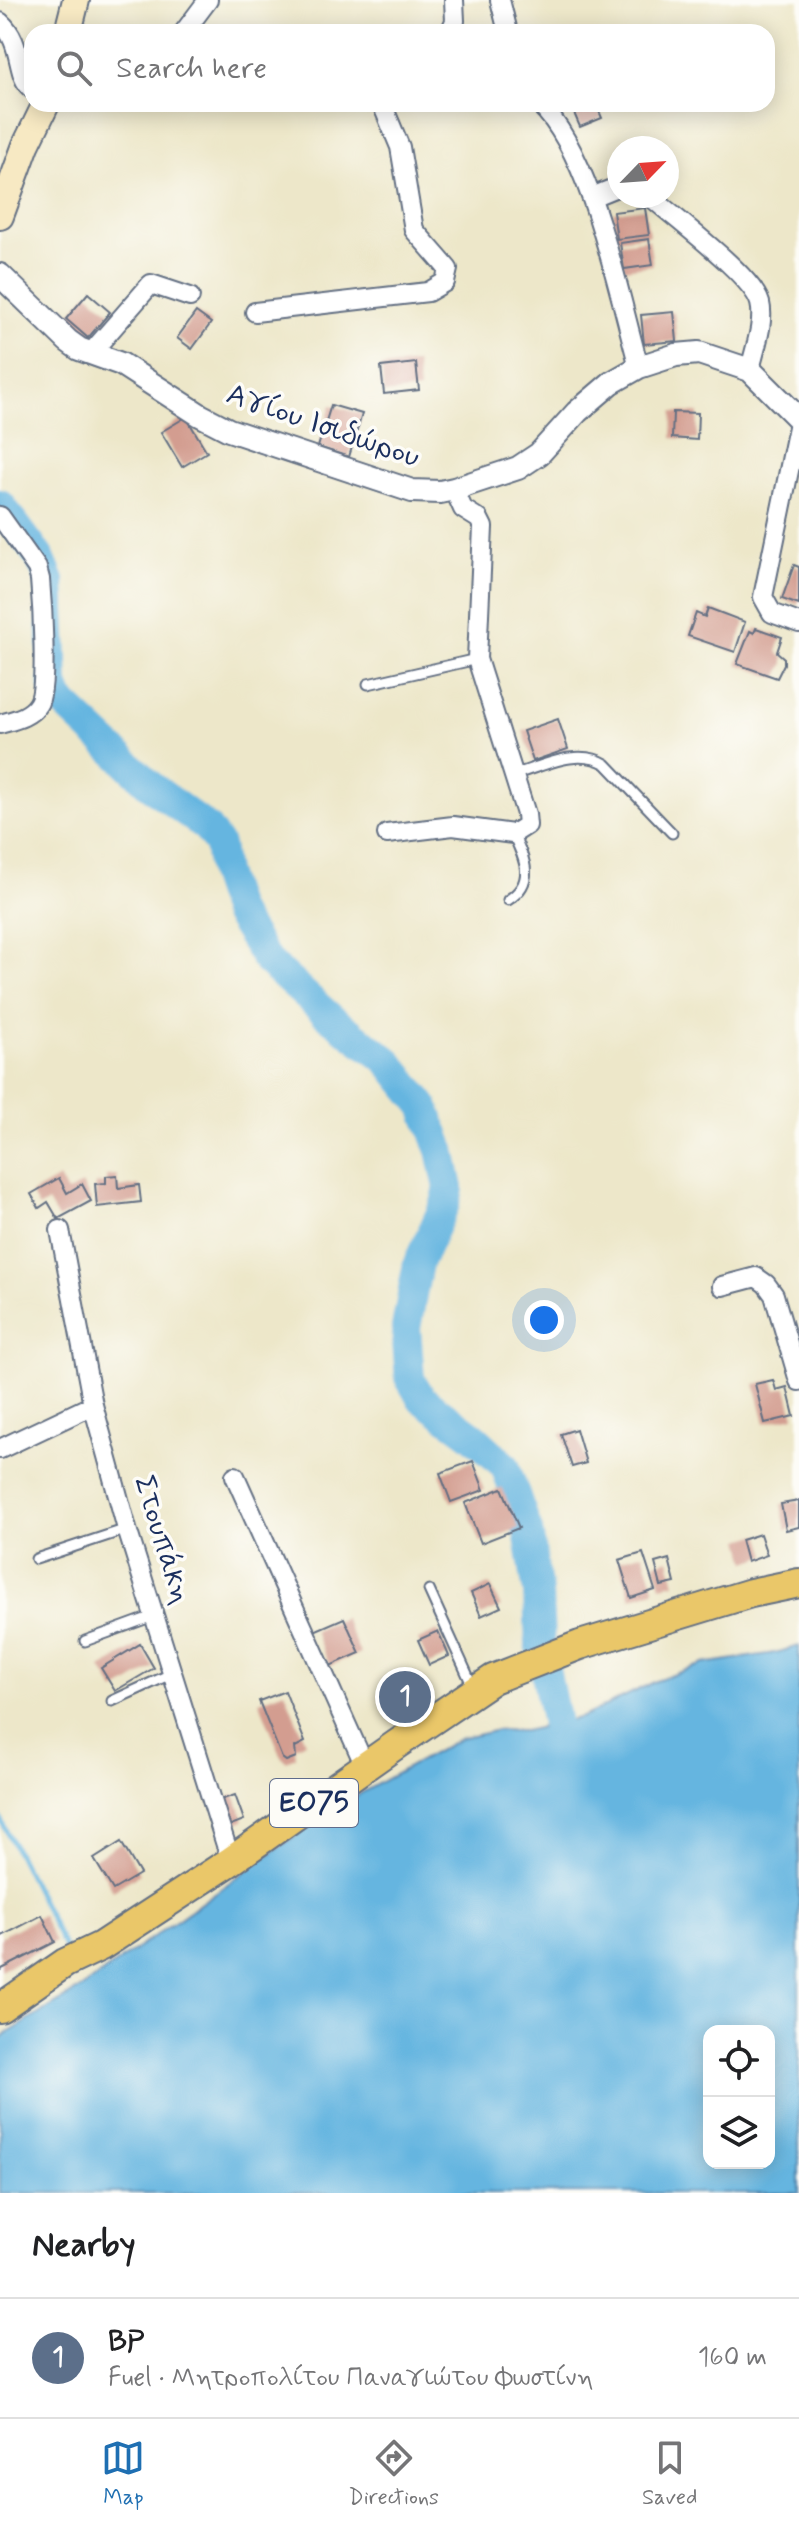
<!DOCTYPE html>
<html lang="en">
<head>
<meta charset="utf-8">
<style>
  :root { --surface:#fff; --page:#f2f2f2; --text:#202124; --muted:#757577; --line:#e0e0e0; --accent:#1f6fb2 }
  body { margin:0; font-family:Mynerve,sans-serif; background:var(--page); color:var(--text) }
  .controls { position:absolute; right:24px; bottom:24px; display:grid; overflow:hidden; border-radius:16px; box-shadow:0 4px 20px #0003 }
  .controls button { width:72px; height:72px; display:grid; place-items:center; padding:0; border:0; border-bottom:2px solid var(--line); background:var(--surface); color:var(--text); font:40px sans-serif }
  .compass { position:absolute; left:607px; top:136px; width:72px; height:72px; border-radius:50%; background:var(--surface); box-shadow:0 4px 20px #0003; rotate:65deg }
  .you { position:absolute; left:544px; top:1320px; width:28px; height:28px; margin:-20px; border:6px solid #fff; border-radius:50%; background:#1a73e8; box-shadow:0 0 0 12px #1a73e833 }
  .badge { display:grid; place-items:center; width:52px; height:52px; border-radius:50%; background:var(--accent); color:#fff; font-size:26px; font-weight:700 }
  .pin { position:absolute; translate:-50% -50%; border:4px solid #fff; box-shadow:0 2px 8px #0006 }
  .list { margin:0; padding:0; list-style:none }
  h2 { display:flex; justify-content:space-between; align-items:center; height:104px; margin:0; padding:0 32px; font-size:34px }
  h2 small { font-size:26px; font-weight:400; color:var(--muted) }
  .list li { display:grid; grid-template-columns:52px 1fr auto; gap:24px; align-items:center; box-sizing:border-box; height:120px; padding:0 32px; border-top:2px solid var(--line) }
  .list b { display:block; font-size:30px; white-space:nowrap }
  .list p { margin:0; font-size:26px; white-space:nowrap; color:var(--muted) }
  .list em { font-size:26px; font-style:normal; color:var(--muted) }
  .icon { flex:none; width:44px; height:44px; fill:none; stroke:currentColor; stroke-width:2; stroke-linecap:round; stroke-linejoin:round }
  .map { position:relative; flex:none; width:799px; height:2193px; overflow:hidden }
  .search { position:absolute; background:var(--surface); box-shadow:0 4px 20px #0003; left:24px; right:24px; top:24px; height:88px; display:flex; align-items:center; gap:20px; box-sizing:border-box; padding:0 28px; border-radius:24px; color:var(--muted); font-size:30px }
  .sheet { height:224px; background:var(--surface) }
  nav { display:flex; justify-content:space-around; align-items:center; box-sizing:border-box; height:112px; border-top:2px solid var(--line); background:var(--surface); font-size:22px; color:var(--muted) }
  nav a { display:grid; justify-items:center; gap:4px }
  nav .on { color:var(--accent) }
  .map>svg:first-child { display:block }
  .water { fill:#65b5e0; stroke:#40729f; stroke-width:2; fill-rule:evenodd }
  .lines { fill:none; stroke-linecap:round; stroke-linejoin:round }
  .stream { stroke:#65b5e0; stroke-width:5 }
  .river { stroke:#65b5e0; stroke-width:30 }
  .building { fill:#d39d90 }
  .service-casing { stroke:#646f83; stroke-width:13 }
  .minor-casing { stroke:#646f83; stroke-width:22 }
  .tertiary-casing { stroke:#646f83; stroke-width:26 }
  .secondary-casing { stroke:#646f83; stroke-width:30 }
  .primary-casing { stroke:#646f83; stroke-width:32 }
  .service { stroke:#fff; stroke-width:9 }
  .minor { stroke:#fff; stroke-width:18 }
  .tertiary { stroke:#fff; stroke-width:22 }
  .secondary { stroke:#f7e9c3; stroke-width:26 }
  .primary { stroke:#eac769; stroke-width:28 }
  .labels { text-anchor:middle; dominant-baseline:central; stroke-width:7; stroke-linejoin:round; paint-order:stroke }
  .shield { fill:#fdfcf7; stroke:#5f6c8c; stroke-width:2 }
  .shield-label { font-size:28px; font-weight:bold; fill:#1b2f5e }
  .street-label { font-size:30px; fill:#1b2f5e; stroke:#fdfcf7 }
</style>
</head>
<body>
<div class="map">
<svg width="799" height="2193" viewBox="0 0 799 2193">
  <rect width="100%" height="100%" fill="#fdfcf7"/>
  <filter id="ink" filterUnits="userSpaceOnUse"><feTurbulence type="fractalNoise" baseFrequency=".0125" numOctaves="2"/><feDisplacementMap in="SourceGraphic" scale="16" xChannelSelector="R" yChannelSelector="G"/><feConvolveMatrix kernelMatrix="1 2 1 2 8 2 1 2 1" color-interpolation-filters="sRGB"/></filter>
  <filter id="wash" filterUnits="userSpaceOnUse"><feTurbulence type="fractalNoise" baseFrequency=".006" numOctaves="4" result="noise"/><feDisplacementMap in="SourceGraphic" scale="32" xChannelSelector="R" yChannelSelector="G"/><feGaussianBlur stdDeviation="1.8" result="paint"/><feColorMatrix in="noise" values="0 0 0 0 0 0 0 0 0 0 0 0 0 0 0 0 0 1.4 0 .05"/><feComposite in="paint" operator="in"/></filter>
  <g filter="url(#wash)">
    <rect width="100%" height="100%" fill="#ede7c9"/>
    <path class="water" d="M799,1646V2193H0V2038L83,1987L334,1808L459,1739L498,1730L524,1731L556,1724L585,1716L656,1681L703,1664L775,1653ZM709,2031H769V2163H709Z"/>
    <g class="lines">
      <polyline class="stream" points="0,1818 67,1952"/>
      <polyline class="river" points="0,504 40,558 50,581 54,685 60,700 151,786 207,828 219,845 223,873 235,910 267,961 332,1019 387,1060 424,1106 441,1150 449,1188 445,1204 418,1263 406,1328 410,1379 422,1399 474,1437 505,1466 528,1531 538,1592 540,1643 556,1724"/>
    </g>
    <g id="blocks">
      <g class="building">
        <polygon points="574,104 596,104 602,118 580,127 571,106"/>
        <polygon points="645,208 649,235 617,239 613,212"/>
        <polygon points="649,239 653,265 624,269 620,243"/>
        <polygon points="88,293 110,312 88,338 66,319"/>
        <polygon points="196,312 211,323 192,349 177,338"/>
        <polygon points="674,312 677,341 644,344 641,315"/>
        <polygon points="416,363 419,390 384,394 381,367"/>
        <polygon points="331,405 362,414 349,457 318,447"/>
        <polygon points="673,412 698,413 697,440 672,438"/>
        <polygon points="186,417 207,452 182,467 161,432"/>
        <polygon points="794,565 799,567 799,605 782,599"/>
        <polygon points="708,608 745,622 735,652 688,636 696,613 705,617"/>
        <polygon points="756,628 782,637 777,652 784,658 784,664 777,678 737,664 750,631 754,633"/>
        <polygon points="558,719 568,749 533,761 523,731"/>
        <polygon points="117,1175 118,1188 139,1185 141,1202 97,1207 95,1184 106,1183 106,1176"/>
        <polygon points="59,1178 67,1193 82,1184 91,1201 58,1219 48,1202 39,1208 31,1194"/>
        <polygon points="773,1380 776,1390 787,1387 794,1416 765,1423 755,1384"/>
        <polygon points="576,1429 586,1463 572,1467 561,1434"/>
        <polygon points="473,1461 484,1490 451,1502 440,1473"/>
        <polygon points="502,1488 519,1528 481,1543 465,1503"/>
        <polygon points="799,1501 799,1527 786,1530 781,1504"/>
        <polygon points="760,1534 767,1555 747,1562 741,1540"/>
        <polygon points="643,1553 655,1590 631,1598 619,1560"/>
        <polygon points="669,1559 675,1583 661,1586 655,1563"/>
        <polygon points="490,1584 501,1607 481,1616 471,1593"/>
        <polygon points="344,1618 360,1653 330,1666 314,1631"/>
        <polygon points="438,1631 449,1656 429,1665 418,1640"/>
        <polygon points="140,1644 154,1668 115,1691 101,1668"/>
        <polygon points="408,1687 416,1699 404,1706 397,1694"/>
        <polygon points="285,1691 305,1742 295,1747 296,1757 286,1761 282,1758 259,1701"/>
        <polygon points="235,1795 244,1820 226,1827 217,1801"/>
        <polygon points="121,1842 140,1874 113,1890 94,1859"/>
        <polygon points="42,1915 55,1942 0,1970 0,1937"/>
      </g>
    </g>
  </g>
  <g filter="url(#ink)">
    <use href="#blocks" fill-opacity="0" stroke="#646f83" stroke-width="2"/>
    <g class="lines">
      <g class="service-casing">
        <g id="service">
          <polyline points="368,684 477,659"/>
          <path d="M513,775C543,766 578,747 606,764L672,833"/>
          <path d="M508,900C536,882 525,860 513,834"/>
          <polyline points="36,1559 127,1529"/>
          <polyline points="429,1590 473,1687"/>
          <polyline points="85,1641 156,1615"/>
          <polyline points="112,1701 173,1673"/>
        </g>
      </g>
      <g class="minor-casing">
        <g id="minor">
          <polyline points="500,0 508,32"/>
          <path d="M0,22C24,43 15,76 32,89"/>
          <polyline points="184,32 208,0"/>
          <polyline points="450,32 455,21 454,0"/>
          <path d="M539,104C592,153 619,296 639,367"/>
          <path d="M650,196C674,218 753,276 760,303C765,323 754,351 750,370"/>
          <polyline points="592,197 619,186"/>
          <polyline points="255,312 428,292 445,282 448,269 414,230 400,147 382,104"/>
          <polyline points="90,354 151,284 190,297"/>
          <polyline points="799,422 763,597 772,613 799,623"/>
          <path d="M0,516L37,568L40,579C42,601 48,689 38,704C30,717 14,720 0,724"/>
          <polyline points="387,834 453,826 513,834 527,825 526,814 477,659 483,527 479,519 463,509 454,489"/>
          <polyline points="60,1230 93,1405 127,1529 231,1861"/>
          <polyline points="722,1286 756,1277 766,1284 774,1295 799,1381"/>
          <polyline points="0,1449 93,1405"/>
          <polyline points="235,1476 365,1766"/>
        </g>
      </g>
      <g class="tertiary-casing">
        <polyline id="tertiary" points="0,275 68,341 79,349 121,364 200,415 229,430 412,491 440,492 454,489 518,468 539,454 577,412 611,383 639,367 676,355 699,353 750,370 799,419"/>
      </g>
      <g class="secondary-casing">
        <g id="secondary">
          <polyline points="68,32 76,0"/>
          <polyline points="0,216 26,145 46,104"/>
        </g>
      </g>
      <g class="primary-casing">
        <polyline id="primary" points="0,2008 65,1963 101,1946 231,1861 397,1744 493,1679 580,1645 751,1593 799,1583"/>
      </g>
      <use href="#service" class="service"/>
      <use href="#minor" class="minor"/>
      <use href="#tertiary" class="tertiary"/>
      <use href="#secondary" class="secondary"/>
      <use href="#primary" class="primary"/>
    </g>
  </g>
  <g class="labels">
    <rect class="shield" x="270" y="1779" width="88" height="48" rx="6"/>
    <g class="shield-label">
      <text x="314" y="1803">ΕΟ75</text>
    </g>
    <g class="street-label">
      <text transform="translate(323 426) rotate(19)">Αγίου Ισιδώρου</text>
      <text transform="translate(162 1540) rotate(73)">Στουπάκη</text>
    </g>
  </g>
</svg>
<div class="controls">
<button><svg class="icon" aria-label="locate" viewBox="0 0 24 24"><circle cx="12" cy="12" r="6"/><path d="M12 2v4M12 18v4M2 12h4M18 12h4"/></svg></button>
<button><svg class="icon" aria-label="layers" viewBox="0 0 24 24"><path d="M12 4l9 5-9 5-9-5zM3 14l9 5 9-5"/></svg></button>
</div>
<svg class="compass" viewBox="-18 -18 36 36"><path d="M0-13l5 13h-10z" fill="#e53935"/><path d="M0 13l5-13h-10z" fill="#757577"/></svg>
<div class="you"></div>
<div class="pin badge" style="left:405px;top:1697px;background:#5c6f8a">1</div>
<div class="search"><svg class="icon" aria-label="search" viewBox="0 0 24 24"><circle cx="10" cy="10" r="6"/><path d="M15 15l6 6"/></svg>Search here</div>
</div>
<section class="sheet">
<h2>Nearby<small></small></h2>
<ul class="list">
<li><span class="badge" style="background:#5c6f8a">1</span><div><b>BP</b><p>Fuel · Μητροπολίτου Παναγιώτου Φωστίνη</p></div><em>160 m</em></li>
</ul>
</section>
<nav>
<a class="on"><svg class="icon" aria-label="map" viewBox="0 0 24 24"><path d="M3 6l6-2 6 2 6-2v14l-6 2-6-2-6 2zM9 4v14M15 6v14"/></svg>Map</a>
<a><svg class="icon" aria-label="directions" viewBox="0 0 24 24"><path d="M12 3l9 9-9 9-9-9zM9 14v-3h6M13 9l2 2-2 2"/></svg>Directions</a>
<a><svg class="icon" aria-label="saved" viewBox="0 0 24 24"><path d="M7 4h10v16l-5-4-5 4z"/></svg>Saved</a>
</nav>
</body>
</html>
